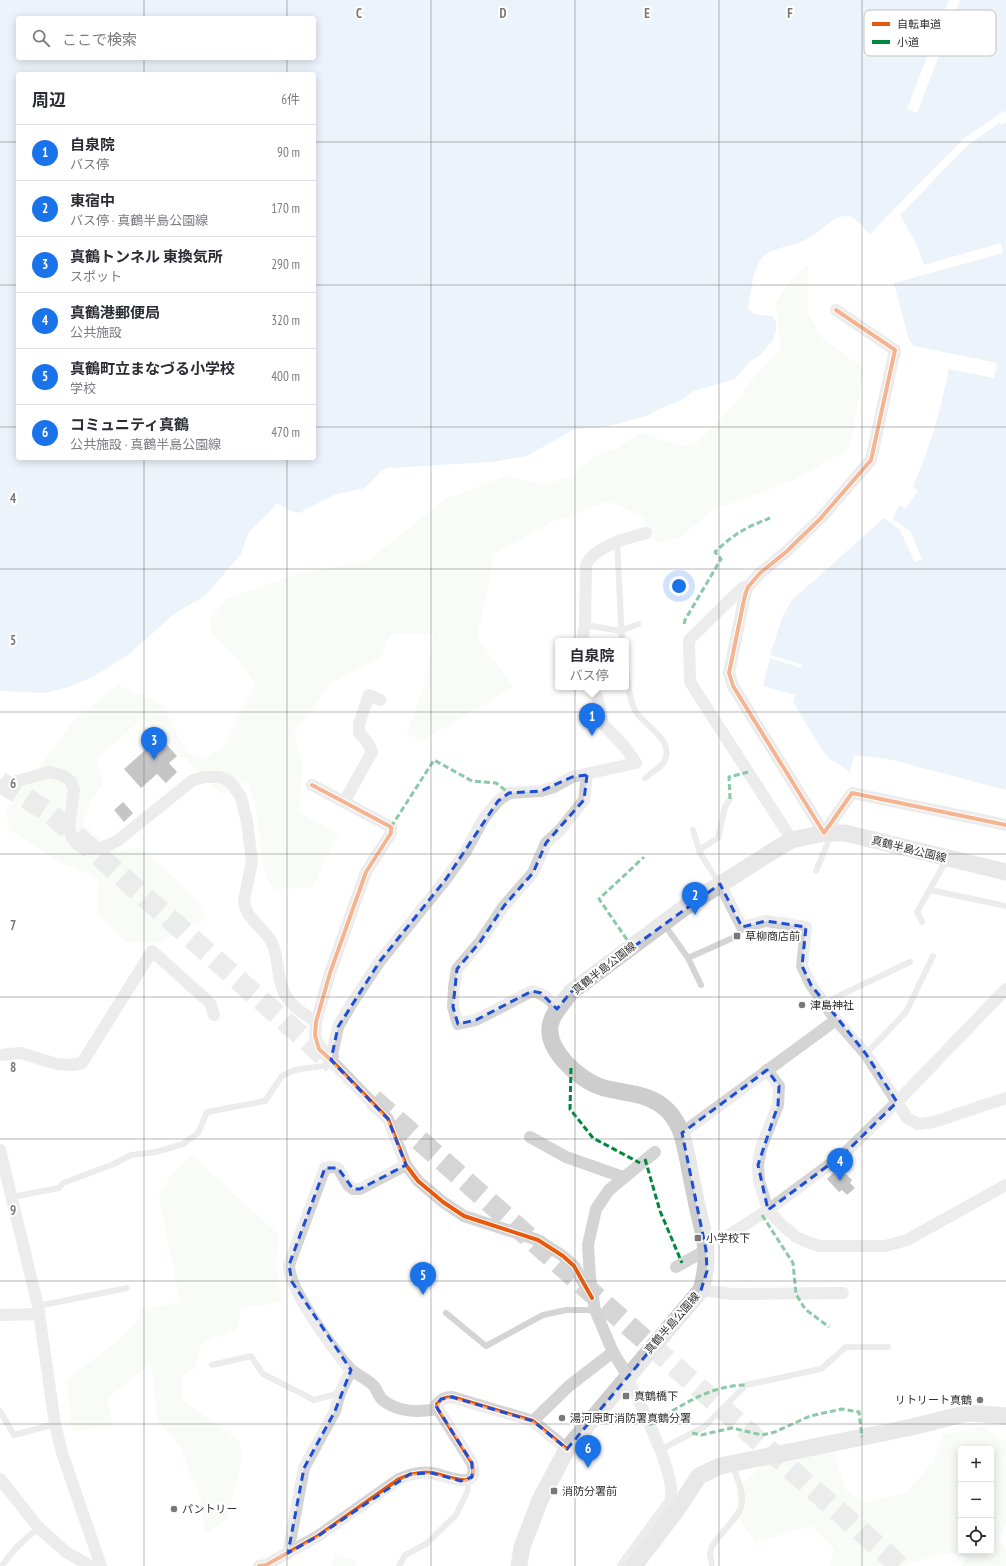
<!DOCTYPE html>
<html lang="ja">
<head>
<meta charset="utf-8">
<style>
  :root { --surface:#fff; --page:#f2f2f3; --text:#2b2b33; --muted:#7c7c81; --line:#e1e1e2; --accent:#1a73e8 }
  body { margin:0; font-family:"PT Sans Narrow","Noto Sans JP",sans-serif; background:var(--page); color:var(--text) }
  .controls { position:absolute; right:12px; bottom:12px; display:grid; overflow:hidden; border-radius:4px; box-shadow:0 2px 10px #0003 }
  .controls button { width:36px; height:36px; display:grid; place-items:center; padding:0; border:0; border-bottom:1px solid var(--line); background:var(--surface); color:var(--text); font:20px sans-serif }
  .you { position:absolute; left:679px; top:586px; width:14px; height:14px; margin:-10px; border:3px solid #fff; border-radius:50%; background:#1a73e8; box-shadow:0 0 0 6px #1a73e833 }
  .badge { display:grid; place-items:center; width:26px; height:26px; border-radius:50%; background:var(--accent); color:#fff; font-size:13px; font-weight:700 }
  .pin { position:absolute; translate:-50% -33px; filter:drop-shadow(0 1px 2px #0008) }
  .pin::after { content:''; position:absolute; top:21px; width:14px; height:12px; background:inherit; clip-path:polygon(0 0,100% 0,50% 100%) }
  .popup { position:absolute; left:555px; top:638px; width:74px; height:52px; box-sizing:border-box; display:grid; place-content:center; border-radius:4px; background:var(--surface); filter:drop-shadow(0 1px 3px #0005); font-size:13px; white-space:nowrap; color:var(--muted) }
  .popup b { font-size:15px; color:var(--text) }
  .popup::after { content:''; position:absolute; left:50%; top:100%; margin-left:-8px; border:8px solid transparent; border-top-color:var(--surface) }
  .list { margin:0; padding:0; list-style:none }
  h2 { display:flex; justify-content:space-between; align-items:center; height:52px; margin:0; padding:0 16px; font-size:17px }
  h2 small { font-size:13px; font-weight:400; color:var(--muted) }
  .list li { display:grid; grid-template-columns:26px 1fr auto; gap:12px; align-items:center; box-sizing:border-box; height:56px; padding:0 16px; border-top:1px solid var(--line) }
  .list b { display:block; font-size:15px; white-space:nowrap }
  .list p { margin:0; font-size:13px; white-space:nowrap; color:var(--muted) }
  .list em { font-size:13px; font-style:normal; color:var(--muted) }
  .icon { flex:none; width:22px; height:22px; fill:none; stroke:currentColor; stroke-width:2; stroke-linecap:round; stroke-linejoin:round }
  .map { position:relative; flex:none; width:1006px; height:1566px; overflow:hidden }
  .search { position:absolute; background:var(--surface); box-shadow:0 2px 10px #0003; left:16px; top:16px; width:300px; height:44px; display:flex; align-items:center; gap:10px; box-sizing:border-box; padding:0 14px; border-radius:4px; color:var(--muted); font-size:15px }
  .panel { position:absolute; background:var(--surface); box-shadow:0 2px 10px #0003; left:16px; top:72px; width:300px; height:388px; border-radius:4px }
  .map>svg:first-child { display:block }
  .green { fill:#f0f5ec; fill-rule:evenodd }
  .water { fill:#d8e5f3; fill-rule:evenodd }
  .pier { fill:#fff }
  .building { fill:#7f7f7f }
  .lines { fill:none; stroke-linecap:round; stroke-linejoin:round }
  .highway-tunnel { stroke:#d5d5d5; stroke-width:21; stroke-dasharray:21 10; stroke-linecap:butt }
  .lane { stroke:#d4d4d4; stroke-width:6 }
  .street { stroke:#d4d4d4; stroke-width:12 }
  .secondary { stroke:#cdcdcd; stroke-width:17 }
  .street-bridge { stroke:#d4d4d4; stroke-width:12 }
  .quiet { stroke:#00873e; stroke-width:3; stroke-dasharray:6 3; stroke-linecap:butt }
  .cycleway-casing { stroke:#fff; stroke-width:6 }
  .cycleway { stroke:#e8590c; stroke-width:4 }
  .marked { fill:none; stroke:#1d4ed8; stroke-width:3; stroke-dasharray:8 5; stroke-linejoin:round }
  .grid { fill:none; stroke:#787878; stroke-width:1; stroke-opacity:0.55 }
  .poi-dot { fill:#787878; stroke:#fff; stroke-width:1.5 }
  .labels { text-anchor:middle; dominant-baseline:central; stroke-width:4; stroke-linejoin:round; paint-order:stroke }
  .street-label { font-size:11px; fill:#2f2f2f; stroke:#fff }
  .poi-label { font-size:11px; fill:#2f2f2f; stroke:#fff; text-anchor:start }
  .key { fill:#fff; stroke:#c1c1c1; stroke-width:1 }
  .key-label { font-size:11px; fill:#2f2f2f }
  .grid-label { font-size:13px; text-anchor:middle; font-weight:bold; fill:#787878; stroke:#fff; stroke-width:4; stroke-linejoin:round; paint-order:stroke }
</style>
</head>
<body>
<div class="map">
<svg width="1006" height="1566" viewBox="0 0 1006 1566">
  <rect width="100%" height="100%" fill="#fff"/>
  <g class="green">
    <polygon points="808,265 808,313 822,338 864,369 850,448 794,480 713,510 679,538 657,543 641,515 607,501 582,512 554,521 493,554 487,595 477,637 513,687 421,741 407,733 424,687 433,634 391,634 379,658 329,684 294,734 303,761 299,813 338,833 312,888 273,889 264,871 255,804 247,781 223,794 197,771 143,718 96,760 104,782 89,803 83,825 119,852 140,847 197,899 205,920 157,942 127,943 97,914 99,878 62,863 8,829 7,810 75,719 118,685 162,704 187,753 203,758 224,747 255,685 243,664 212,633 210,620 226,599 297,574 369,560 444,500 505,476 544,485 571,476 597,455 616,449 640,433 680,446 697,443 738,401 750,382 780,349 776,303 791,279"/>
    <polygon points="192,1156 279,1235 276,1265 282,1301 267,1305 241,1307 237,1329 202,1343 194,1369 182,1375 183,1401 239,1440 242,1459 227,1519 204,1534 201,1501 180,1446 157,1420 151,1363 108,1398 112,1425 72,1432 67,1380 111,1346 135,1325 140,1310 180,1302 159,1196 171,1175"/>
    <path d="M982,1427L1006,1441V1524L998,1537L1006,1549V1566H961L967,1557L943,1552L905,1566H828L835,1550L812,1526L755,1542L738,1516L737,1490L764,1464L832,1449L847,1492L863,1503L906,1493L932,1463L944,1434ZM961,1449H991V1551H961Z"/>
    <polygon points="335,1555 355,1561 356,1566 332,1566"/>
  </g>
  <g class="water">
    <path d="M0,0H1006V114L1004,111L963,139L870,234C864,228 855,216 846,216C831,217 824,230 812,236C807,239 801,242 796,244C784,247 771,249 762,258C753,268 751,294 748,308L754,314L772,316L776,322V331L773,340L759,356L750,361L735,379L694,391L680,401L663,407L649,415L606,427L575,429L527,456L492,462L388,468L381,471L365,488L334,495L299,513L288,510L278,503L276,504L269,513L248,533L241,554L206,595L174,614L128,655L96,675L72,686L45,693L0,691ZM18,18H314V58H18ZM18,74H314V458H18Z"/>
    <path d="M1000,122L1002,125L1006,122V790L888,759L854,755L850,772L831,760L822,750L793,702L795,695L763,686L770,658L801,668L803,665L770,655L782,618L792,600L884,518L900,530L915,562L922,559L910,531L892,519L900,505L905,509L918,491L913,486C931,446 940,411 949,369L994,378L997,363L914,346L909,341L894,283L1003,253L1001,243L924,265L917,245L900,215L967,146Z"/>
  </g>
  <polygon class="pier" points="949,0 960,0 917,113 907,109"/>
  <g class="building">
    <polygon points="160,737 177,756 169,763 177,772 166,783 157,774 141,788 124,769"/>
    <polygon points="123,802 133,813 124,822 114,810"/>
    <polygon points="839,1167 852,1180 850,1183 855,1188 847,1195 842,1190 839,1192 827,1179"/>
  </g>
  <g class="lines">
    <g class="highway-tunnel">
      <polyline points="0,782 47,811 65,826 333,1064"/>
      <polyline points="373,1099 900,1566"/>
    </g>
    <g class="lane">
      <polyline points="617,541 622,641"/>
      <polyline points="585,625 621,631 638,624"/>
      <path d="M626,670C628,683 629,701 636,712C645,726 676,741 664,762C660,768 651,773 645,778"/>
      <polyline points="693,830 700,853 719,883"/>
      <polyline points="699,850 718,838 725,807 730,799"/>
      <polyline points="816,871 831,835"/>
      <polyline points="930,890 1006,906"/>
      <polyline points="922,922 917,912 947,859"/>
      <polyline points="664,924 688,958 701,985"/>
      <polyline points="688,958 737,936 742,927"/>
      <polyline points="824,1003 910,962"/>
      <polyline points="866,1054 906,1012 933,956"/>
      <polyline points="12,1197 59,1188 63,1183 114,1164 131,1155 156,1152 183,1144 198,1133 207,1112 265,1101 282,1076 294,1070 323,1066 331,1060"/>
      <polyline points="38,1306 127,1288"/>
      <polyline points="446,1313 486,1346 543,1315 566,1310 595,1310"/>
      <polyline points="212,1365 251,1356 263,1374 314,1400 340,1393"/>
      <polyline points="0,1411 14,1435 55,1424"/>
      <polyline points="660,1450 704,1427 746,1385 821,1369 846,1347 888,1347"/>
      <path d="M2,1566C12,1550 24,1539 39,1528"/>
      <polyline points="399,1566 405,1555 426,1544 456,1515 468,1490 468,1480"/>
      <path d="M712,1566C712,1562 710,1557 710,1554C711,1539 736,1523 741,1507C745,1493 737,1478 732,1465"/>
    </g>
    <g class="street">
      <polyline points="836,310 895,350 871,460 820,519 786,552 760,573 748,587 745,595 729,673 733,686 824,833 852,793 1006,825"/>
      <polyline points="748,587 743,587 689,640 690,682 792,840"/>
      <path d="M582,641L585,625L586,565C595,546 627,538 646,533"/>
      <polyline points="312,785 391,827 391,833 366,872 330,973 316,1022 315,1035 319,1049 331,1060 388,1119 406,1165 418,1181 443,1202 464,1216 538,1240 563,1256 574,1266 592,1298"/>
      <path d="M0,786L49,772L62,775L71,781L74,790L69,828L73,839L79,846L88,849L101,848L117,841L193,780L204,777H220L230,782L241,797L247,822L252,861L244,900C245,919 264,927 272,943C280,959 276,981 286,996C293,1008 305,1014 316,1022"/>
      <polyline points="344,802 372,752 368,743 359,733 359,724 369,695 380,700"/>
      <polyline points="720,884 742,927 766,921 806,927 802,966 811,985 836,1020 866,1054 907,1118 918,1124 934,1122 1006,1098"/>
      <path d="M557,1009C550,999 544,994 532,991L476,1020L458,1024L453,1007L454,987L457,969L480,942L504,906L533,873L546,843L561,829L584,800L587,775"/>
      <polyline points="0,1055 20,1053 57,1064 72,1065 82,1063 152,951 210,1003 214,1015"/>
      <polyline points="331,1060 338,1027 352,1003 380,961 446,879 466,851 484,818 498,801 509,793 541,791 554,787 572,777 636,763 625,747 603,724 597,697 590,687"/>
      <polyline points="767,1070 779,1086 778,1105 761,1148 758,1165 759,1181 768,1210 781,1224 796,1237 805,1241 819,1246 885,1246 907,1240 1006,1185"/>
      <polyline points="682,1133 836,1020"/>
      <polyline points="530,1137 566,1157 623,1177"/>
      <polyline points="0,1150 38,1306 55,1424 62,1453 101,1566"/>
      <polyline points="724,1238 768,1210 845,1153 897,1102 1006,989"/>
      <polyline points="676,1267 706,1250"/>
      <polyline points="701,1290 732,1294 843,1293"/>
      <polyline points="0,1315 39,1314"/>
      <path d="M351,1370C333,1349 289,1290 289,1265L325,1168L331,1167L338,1168L348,1185L353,1189H360L406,1165"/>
      <polyline points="624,1370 613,1352 595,1310 590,1278 588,1245 596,1209 609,1190 655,1152"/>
      <polyline points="533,1421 569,1386 613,1352"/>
      <polyline points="0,1479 39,1528 66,1552 90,1566"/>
      <path d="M288,1553L304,1468L335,1411L340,1393L351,1370C358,1375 368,1380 374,1386C378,1391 378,1397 384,1401C400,1413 419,1412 438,1409"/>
      <path d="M259,1566L266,1565L318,1536L399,1479C410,1474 420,1471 432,1473C446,1475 481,1493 472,1463L438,1409L437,1404C442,1399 445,1397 452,1397L533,1421L567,1449"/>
      <path d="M623,1566L670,1502C678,1481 648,1422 639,1401"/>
    </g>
    <g class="secondary">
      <path d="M519,1566L522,1547L532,1521L540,1500L567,1449L701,1290C705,1276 707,1265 706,1251C705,1234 699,1217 696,1200C691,1179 688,1156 682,1135C680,1127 672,1114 666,1109C648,1092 623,1094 601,1087C579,1080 543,1048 551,1022C554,1011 564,1002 571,992L688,905L781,846L792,840L824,833H845L1006,872"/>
      <polyline points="634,1566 678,1508 699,1476 720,1466 912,1427 968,1413 1006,1416"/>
    </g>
    <polyline class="street-bridge" points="624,1370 639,1401"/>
    <g class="quiet">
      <path d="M684,624L685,620L721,559L715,552C735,533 745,528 770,518"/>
      <polyline points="730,799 729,777 748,772"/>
      <polyline points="391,827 434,760 472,781 496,783 509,793"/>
      <polyline points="632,947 599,899 644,857"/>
      <polyline points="571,1068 570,1109 593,1138 640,1163"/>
      <polyline points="645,1159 660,1211 682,1263"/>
      <polyline points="762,1215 793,1263 796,1294 805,1309 829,1327"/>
      <path d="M649,1425C679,1407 710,1385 746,1385"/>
      <polyline points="692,1433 701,1435 732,1428 762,1435 775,1432 810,1416 842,1409 859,1412 862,1437"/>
    </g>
    <g class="cycleway-casing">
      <g id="cycleway">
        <polyline points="836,310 895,350 871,460 820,519 786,552 760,573 748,587 745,595 729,673 733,686 824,833 852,793 1006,825"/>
        <polyline points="312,785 391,827 391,833 366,872 330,973 316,1022 315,1035 319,1049 331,1060 388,1119 406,1165 418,1181 443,1202 464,1216 538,1240 563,1256 574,1266 592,1298"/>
        <path d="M259,1566L266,1565L318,1536L399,1479C410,1474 420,1471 432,1473C446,1475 481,1493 472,1463L438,1409L437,1404C442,1399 445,1397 452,1397L533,1421L567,1449"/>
      </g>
    </g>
    <use href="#cycleway" class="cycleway"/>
  </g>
  <path d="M0 0H1006V1566H0ZM587,775L584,800L546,843L533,873L504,906L480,942L457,969L453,1007L458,1024L476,1020L532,991L541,993L557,1009L571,992L720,884L742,927L766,921L806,927L802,966L811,985L866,1054L897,1102L845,1153L768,1210L758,1165L778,1105L779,1086L767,1070L682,1133L706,1250L707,1271L701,1290L567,1449L533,1421L452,1397L441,1399L436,1406L472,1463V1477L461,1481L432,1473L410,1474L318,1536L288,1553L304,1468L335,1411L351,1370L292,1282L289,1265L325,1168H338L353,1189H360L406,1165L388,1119L331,1060L338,1027L380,961L446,879L498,801L509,793L541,791L572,777Z" fill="#fff" fill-opacity=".55" fill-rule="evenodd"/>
  <path class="marked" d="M587,775L584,800L546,843L533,873L504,906L480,942L457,969L453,1007L458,1024L476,1020L532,991L541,993L557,1009L571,992L720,884L742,927L766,921L806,927L802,966L811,985L866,1054L897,1102L845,1153L768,1210L758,1165L778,1105L779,1086L767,1070L682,1133L706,1250L707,1271L701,1290L567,1449L533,1421L452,1397L441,1399L436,1406L472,1463V1477L461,1481L432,1473L410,1474L318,1536L288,1553L304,1468L335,1411L351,1370L292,1282L289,1265L325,1168H338L353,1189H360L406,1165L388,1119L331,1060L338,1027L380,961L446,879L498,801L509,793L541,791L572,777Z"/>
  <path class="grid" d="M144,0V18M287,0V18M431,0V1566M575,0V1566M719,0V1566M862,0V1566M144,58V74M287,58V74M0,142H18M314,142H1006M0,285H18M314,285H1006M0,427H18M314,427H1006M144,458V1566M287,458V1566M0,569H1006M0,712H1006M0,854H1006M0,997H1006M0,1139H1006M0,1281H1006M0,1424H1006"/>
  <g class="poi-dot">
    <rect x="733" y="932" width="8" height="8" rx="2"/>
    <circle cx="802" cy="1005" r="4"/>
    <rect x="694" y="1234" width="8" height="8" rx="2"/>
    <rect x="622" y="1392" width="8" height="8" rx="2"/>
    <circle cx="980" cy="1400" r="4"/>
    <circle cx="562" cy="1418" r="4"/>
    <rect x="550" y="1487" width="8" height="8" rx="2"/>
    <circle cx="174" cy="1509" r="4"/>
  </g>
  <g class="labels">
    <g class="street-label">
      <text transform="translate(909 849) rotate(14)">真鶴半島公園線</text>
      <text transform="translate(604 968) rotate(-38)">真鶴半島公園線</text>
      <text transform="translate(672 1323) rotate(-49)">真鶴半島公園線</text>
    </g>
    <g class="poi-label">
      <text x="745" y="936">草柳商店前</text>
      <text x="810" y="1005">津島神社</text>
      <text x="706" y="1238">小学校下</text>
      <text x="634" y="1396">真鶴橋下</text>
      <text x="972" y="1400" text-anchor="end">リトリート真鶴</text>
      <text x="570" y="1418">湯河原町消防署真鶴分署</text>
      <text x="562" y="1491">消防分署前</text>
      <text x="182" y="1509">パントリー</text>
    </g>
  </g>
  <rect x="864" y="10" width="132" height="46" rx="6" class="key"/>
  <rect x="872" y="22" width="18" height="4" fill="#e8590c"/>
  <rect x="872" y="40" width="18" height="4" fill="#00873e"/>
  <g class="key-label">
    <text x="897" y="28">自転車道</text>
    <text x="897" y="46">小道</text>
  </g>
  <g class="grid-label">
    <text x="359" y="18">C</text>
    <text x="503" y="18">D</text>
    <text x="647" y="18">E</text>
    <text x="790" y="18">F</text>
    <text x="13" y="503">4</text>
    <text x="13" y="645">5</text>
    <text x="13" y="788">6</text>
    <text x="13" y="930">7</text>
    <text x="13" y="1072">8</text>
    <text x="13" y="1215">9</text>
  </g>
</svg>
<div class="controls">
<button>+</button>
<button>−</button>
<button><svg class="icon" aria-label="locate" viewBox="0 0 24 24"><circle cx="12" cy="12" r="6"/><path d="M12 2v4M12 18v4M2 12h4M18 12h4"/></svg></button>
</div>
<div class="you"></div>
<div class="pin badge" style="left:592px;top:736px">1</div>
<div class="popup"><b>自泉院</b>バス停</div>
<div class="pin badge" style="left:695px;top:915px">2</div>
<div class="pin badge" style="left:154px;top:760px">3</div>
<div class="pin badge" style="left:840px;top:1181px">4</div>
<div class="pin badge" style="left:423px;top:1295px">5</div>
<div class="pin badge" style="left:588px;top:1468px">6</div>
<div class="search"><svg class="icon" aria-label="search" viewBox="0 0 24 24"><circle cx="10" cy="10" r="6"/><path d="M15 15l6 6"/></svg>ここで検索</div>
<section class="panel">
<h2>周辺<small>6件</small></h2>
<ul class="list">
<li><span class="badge">1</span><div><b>自泉院</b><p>バス停</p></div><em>90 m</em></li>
<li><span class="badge">2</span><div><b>東宿中</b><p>バス停 · 真鶴半島公園線</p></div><em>170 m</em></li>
<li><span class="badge">3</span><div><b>真鶴トンネル 東換気所</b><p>スポット</p></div><em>290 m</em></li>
<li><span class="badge">4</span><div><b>真鶴港郵便局</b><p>公共施設</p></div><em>320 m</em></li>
<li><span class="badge">5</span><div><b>真鶴町立まなづる小学校</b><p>学校</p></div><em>400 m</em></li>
<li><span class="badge">6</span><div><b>コミュニティ真鶴</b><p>公共施設 · 真鶴半島公園線</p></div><em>470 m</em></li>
</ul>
</section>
</div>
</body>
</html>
